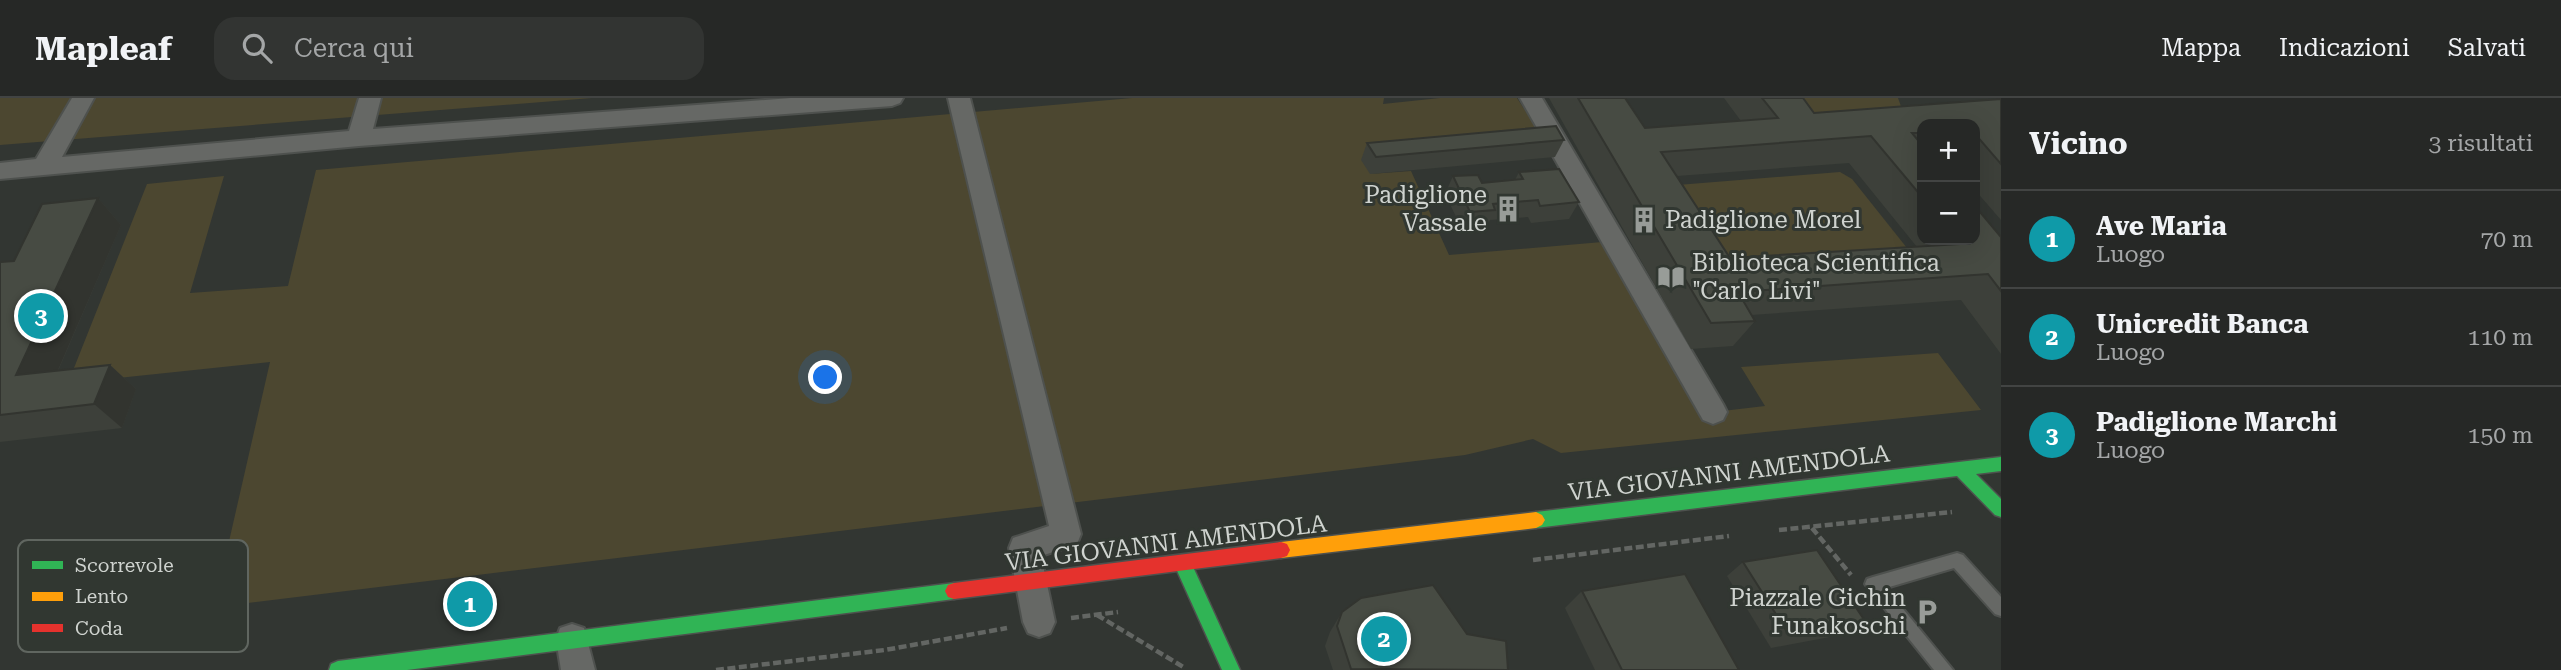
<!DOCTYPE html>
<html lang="it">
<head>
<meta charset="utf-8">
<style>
  :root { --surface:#262826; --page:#323432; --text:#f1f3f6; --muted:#a4a6a7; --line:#424443; --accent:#8abfa5 }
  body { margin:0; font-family:"Roboto Serif",serif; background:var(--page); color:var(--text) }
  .controls { position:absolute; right:21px; top:21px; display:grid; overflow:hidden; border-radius:14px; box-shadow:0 7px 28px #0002 }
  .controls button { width:63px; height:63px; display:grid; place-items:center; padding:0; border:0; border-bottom:2px solid var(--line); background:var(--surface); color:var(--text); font:35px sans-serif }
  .you { position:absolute; left:826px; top:280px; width:24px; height:24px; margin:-18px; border:5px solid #fff; border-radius:50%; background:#1a73e8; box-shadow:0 0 0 10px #1a73e833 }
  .badge { display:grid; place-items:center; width:46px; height:46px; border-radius:50%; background:var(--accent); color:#fff; font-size:23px; font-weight:700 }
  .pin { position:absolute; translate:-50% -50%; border:4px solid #fff; box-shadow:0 2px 7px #0006 }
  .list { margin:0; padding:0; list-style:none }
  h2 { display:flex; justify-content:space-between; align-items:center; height:91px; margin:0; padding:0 28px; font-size:30px }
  h2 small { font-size:23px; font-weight:400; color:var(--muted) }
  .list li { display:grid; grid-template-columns:46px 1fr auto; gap:21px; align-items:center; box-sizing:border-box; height:98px; padding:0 28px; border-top:2px solid var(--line) }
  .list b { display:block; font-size:26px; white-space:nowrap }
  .list p { margin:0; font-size:23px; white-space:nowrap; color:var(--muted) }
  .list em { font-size:23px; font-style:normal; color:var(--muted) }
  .icon { flex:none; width:38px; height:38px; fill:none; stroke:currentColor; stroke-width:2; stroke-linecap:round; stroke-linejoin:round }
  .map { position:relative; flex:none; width:2001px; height:572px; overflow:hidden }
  header { display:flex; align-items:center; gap:42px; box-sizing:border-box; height:98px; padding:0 35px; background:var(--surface); border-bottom:2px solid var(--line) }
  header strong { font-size:33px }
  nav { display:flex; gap:38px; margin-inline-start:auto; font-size:24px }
  .search { width:490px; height:63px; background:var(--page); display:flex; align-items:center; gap:18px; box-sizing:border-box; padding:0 24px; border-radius:21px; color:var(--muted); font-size:26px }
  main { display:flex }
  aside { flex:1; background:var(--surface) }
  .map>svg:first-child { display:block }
  .green { fill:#4c4730 }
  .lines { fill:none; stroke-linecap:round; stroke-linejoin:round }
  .lane-casing { stroke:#4e514e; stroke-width:4 }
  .street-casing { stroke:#4e514e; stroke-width:4 }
  .fast-casing { stroke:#4e514e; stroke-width:3 }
  .slow-casing { stroke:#4e514e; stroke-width:3 }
  .jam-casing { stroke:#4e514e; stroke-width:3 }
  .path { stroke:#636663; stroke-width:4.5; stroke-dasharray:8 3.5; stroke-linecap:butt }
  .lane { fill:#666865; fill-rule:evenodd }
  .street { fill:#666865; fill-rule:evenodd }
  .fast { fill:#30b455; fill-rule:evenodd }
  .slow { fill:#ff9f0a; fill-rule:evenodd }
  .jam { fill:#e5322d; fill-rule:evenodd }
  .wall { fill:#3d403a; fill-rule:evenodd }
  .shaded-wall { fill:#32342f }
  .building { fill:#474b43; stroke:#32342f; stroke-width:2 }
  .labels { text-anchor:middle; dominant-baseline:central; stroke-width:6; stroke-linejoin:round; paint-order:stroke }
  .poi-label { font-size:24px; fill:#cfd3cf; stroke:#313731; text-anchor:end }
  .street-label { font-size:24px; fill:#cfd3cf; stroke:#313731 }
  .key { fill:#313731; stroke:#606660; stroke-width:2 }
  .key-label { font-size:19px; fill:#cfd3cf }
</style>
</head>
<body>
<header>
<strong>Mapleaf</strong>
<div class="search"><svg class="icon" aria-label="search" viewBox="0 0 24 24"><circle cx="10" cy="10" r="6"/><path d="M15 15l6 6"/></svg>Cerca qui</div>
<nav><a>Mappa</a><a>Indicazioni</a><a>Salvati</a></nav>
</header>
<main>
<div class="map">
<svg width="2001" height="572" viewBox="0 0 2001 572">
  <rect width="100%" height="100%" fill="#323632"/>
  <g class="green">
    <polygon points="0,0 592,0 0,47"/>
    <polygon points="1132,0 1384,0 1383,6 1440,0 1517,0 1547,46 1370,76 1411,73 1449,157 1614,143 1714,314 1765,308 1741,269 1938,255 1981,312 1561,355 1533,341 1465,357 214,509 270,264 80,284 70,280 147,86 224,78 190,195 288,188 316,72"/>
    <polygon points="1797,0 1898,0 1903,14 1818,25"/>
    <polygon points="1840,74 1852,81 1907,150 1722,173 1665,88"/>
  </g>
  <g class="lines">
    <g class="lane-casing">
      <polygon id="lane" points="1957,455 1963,457 2001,499 2001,518 1995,516 1954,470 1886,490 1953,572 1934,572 1865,486 1867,481 1873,479"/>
    </g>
    <g class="street-casing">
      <g id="street">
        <polygon points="72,0 94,0 62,59 349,33 359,0 381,0 373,31 791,0 903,0 900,5 892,8 359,48 0,81 0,65 36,61"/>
        <polygon points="948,0 970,0 1081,436 1077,446 1041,458 1055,524 1050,535 1039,539 1028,535 1023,524 1009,450 1013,440 1049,428"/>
        <polygon points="1520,0 1542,0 1723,306 1727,314 1723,322 1713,326 1703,322"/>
        <polygon points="572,526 584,530 595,572 561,572 556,541 560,530"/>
      </g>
    </g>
    <g class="fast-casing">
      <g id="fast">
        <polygon points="2001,359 2001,373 1976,376 2001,401 2001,419 1995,417 1957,378 1536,430 1530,427 1527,422 1530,417 1536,414"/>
        <polygon points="1183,458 1189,460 1240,572 1222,572 1174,466 1177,460"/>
        <polygon points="954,485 960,487 963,493 960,499 954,501 407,572 329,572 331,566 338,563"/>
      </g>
    </g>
    <g class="slow-casing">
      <polygon id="slow" points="1536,414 1542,417 1545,422 1542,427 1536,430 1281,460 1275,458 1272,452 1275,446 1281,444"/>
    </g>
    <g class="jam-casing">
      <polygon id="jam" points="1281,444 1287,446 1290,452 1287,458 1281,460 954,501 948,499 945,493 948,487 954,485"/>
    </g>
    <g class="path">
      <polyline points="1812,430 1851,477"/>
      <polyline points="1779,432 1952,414"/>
      <polyline points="1533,462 1729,438"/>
      <polyline points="1097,517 1185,570"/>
      <polyline points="1071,520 1118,514"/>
      <polyline points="716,572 885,552 1007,530"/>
    </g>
    <use href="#lane" class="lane"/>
    <use href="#street" class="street"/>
    <use href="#fast" class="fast"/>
    <use href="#slow" class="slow"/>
    <use href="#jam" class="jam"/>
  </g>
  <g class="wall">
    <path d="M1549,0H1625L1645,30L1741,23L1724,0H1803L1814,15L2001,1V122L1975,92V26H1922V142H1975L2001,139V256L1961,202L1751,217L1755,223L1733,248L1691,251ZM1849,65L1917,149L1730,160L1677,78Z"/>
    <polygon points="1564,42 1555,59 1370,76 1361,62 1367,45"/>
    <polygon points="1519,74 1579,104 1569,121 1531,125 1528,119 1490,122 1487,128 1462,131 1445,96 1453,78 1482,85 1515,82"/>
    <polygon points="98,100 121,127 58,273 110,267 136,291 122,330 0,344 0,164 14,163"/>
    <polygon points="1743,464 1865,523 1846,536 1771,550 1727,478"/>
    <polygon points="1582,493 1739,572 1595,572 1565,510"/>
    <polygon points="1342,514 1467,536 1508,572 1333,572 1325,548 1330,534"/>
  </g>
  <g class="shaded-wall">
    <polygon points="98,100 121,127 45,302 16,277"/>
    <polygon points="110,267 136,291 122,330 94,306"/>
  </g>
  <g class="building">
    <polygon points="1578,0 1625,0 1645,30 1778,20 1762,0 1803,0 1814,15 2001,1 2001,66 1975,36 1975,26 1922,26 1922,35 1912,35 1922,47 1922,99 1871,38 1661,54 1730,160 1962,146 1958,142 1975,142 1975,108 2001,139 2001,193 1988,176 1738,194 1755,223 1711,225"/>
    <polygon points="1556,28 1564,42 1376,59 1367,45"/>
    <polygon points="1559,71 1579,104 1540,108 1538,102 1493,106 1495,112 1470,114 1453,78 1478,77 1482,85 1523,81 1519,74"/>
    <polygon points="98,100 16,277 110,267 94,306 0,317 0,164 14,163 42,106"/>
    <polygon points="1817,452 1865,523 1789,537 1743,464"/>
    <polygon points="1685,476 1739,572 1622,572 1582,493"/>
    <polygon points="1433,487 1467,536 1506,543 1508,572 1351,571 1337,528 1342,514 1361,500"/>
  </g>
  <defs>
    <g id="building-bare" transform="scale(2.1)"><path d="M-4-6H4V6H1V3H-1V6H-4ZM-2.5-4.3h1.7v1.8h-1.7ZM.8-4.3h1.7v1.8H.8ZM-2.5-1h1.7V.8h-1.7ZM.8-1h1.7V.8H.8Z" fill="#989c98" stroke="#313731" stroke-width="2.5" paint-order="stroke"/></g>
    <g id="library-bare" transform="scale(2.1)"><path d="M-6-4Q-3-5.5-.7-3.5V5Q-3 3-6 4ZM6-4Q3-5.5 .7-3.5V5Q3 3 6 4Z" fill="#989c98" stroke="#313731" stroke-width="2.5" paint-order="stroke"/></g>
    <g id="parking-bare" transform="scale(2.1)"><path d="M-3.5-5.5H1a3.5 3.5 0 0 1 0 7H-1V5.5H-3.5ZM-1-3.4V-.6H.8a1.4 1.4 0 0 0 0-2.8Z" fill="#989c98" stroke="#313731" stroke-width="2.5" paint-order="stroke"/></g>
  </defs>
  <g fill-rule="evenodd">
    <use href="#building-bare" x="1508" y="111"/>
    <use href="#building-bare" x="1644" y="122"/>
    <use href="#library-bare" x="1671" y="179"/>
    <use href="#parking-bare" x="1927" y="514"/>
  </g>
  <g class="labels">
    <g class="poi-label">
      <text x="1487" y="97">Padiglione<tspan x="1487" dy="28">Vassale</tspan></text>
      <text x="1665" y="122" text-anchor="start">Padiglione Morel</text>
      <text x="1692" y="165" text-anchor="start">Biblioteca Scientifica<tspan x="1692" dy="28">"Carlo Livi"</tspan></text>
      <text x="1906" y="500">Piazzale Gichin<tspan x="1906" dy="28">Funakoschi</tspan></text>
    </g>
    <g class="street-label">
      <text transform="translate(1729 375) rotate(-7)">VIA GIOVANNI AMENDOLA</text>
      <text transform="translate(1166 445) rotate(-7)">VIA GIOVANNI AMENDOLA</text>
    </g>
  </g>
  <rect x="18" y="442" width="230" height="112" rx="10" class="key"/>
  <rect x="32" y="463" width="31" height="8" fill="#30b455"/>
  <rect x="32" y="494" width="31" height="9" fill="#ff9f0a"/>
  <rect x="32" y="526" width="31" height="8" fill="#e5322d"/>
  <g class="key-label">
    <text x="75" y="474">Scorrevole</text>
    <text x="75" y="505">Lento</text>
    <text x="75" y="537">Coda</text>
  </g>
</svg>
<div class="controls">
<button>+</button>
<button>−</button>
</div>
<div class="you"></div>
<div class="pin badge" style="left:470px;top:506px;background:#0f9aa8">1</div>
<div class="pin badge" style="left:1384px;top:541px;background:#0f9aa8">2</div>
<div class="pin badge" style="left:41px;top:218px;background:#0f9aa8">3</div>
</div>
<aside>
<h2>Vicino<small>3 risultati</small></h2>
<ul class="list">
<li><span class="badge" style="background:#0f9aa8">1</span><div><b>Ave Maria</b><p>Luogo</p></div><em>70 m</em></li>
<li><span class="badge" style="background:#0f9aa8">2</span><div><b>Unicredit Banca</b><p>Luogo</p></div><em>110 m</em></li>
<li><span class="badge" style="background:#0f9aa8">3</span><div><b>Padiglione Marchi</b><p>Luogo</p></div><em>150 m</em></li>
</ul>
</aside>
</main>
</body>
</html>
